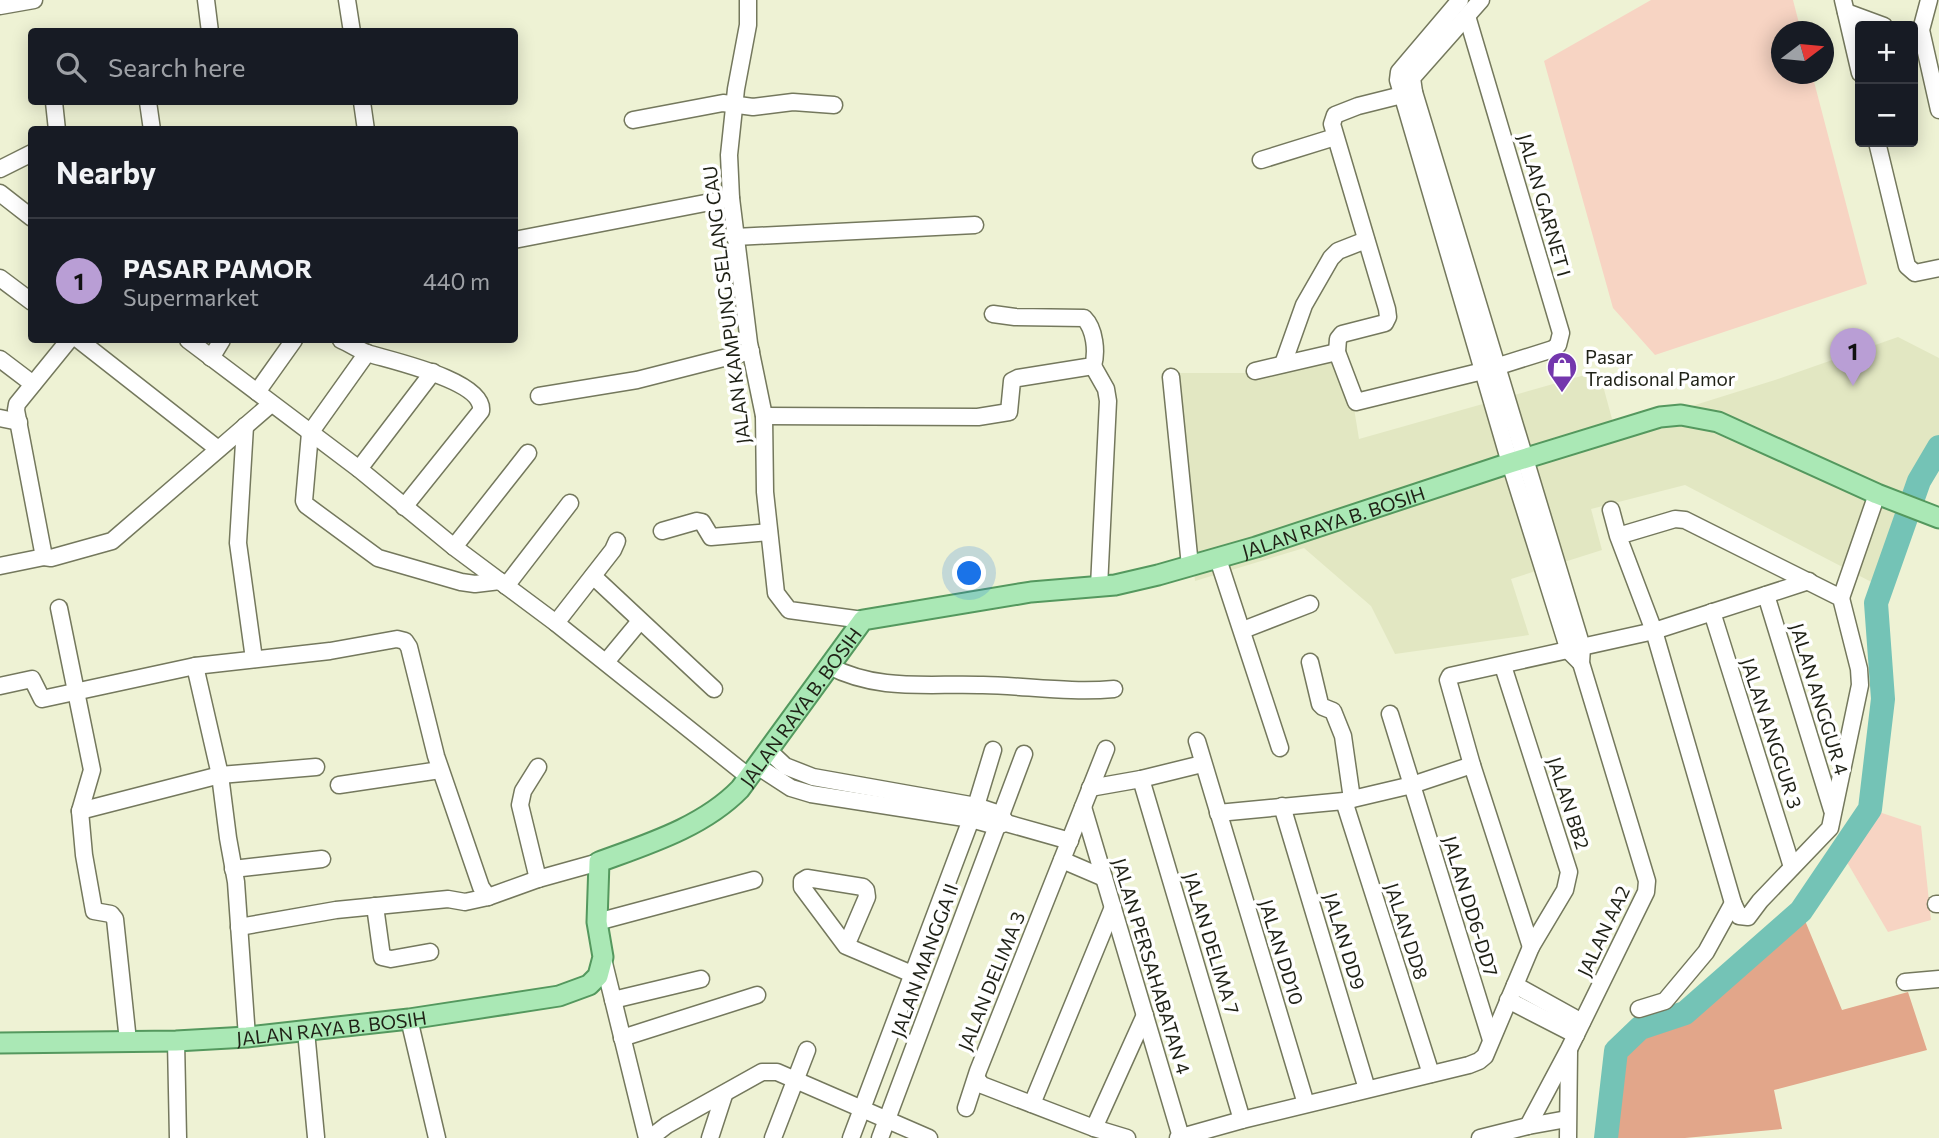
<!DOCTYPE html>
<html lang="en">
<head>
<meta charset="utf-8">
<style>
  :root { --surface:#171b24; --page:#242831; --text:#f1f3f6; --muted:#9ea1a6; --line:#363941; --accent:#b99ed5 }
  body { margin:0; font-family:Commissioner,sans-serif; background:var(--page); color:var(--text) }
  .controls { position:absolute; right:21px; top:21px; display:grid; overflow:hidden; border-radius:7px; box-shadow:0 4px 18px #0003 }
  .controls button { width:63px; height:63px; display:grid; place-items:center; padding:0; border:0; border-bottom:2px solid var(--line); background:var(--surface); color:var(--text); font:35px sans-serif }
  .compass { position:absolute; left:1771px; top:21px; width:63px; height:63px; border-radius:50%; background:var(--surface); box-shadow:0 4px 18px #0003; rotate:74deg }
  .you { position:absolute; left:970px; top:574px; width:24px; height:24px; margin:-18px; border:5px solid #fff; border-radius:50%; background:#1a73e8; box-shadow:0 0 0 10px #1a73e833 }
  .badge { display:grid; place-items:center; width:46px; height:46px; border-radius:50%; background:var(--accent); color:#111; font-size:23px; font-weight:700 }
  .pin { position:absolute; translate:-50% -58px; filter:drop-shadow(0 2px 4px #0008) }
  .pin::after { content:''; position:absolute; top:37px; width:24px; height:21px; background:inherit; clip-path:polygon(0 0,100% 0,50% 100%) }
  .list { margin:0; padding:0; list-style:none }
  h2 { display:flex; justify-content:space-between; align-items:center; height:91px; margin:0; padding:0 28px; font-size:30px }
  h2 small { font-size:23px; font-weight:400; color:var(--muted) }
  .list li { display:grid; grid-template-columns:46px 1fr auto; gap:21px; align-items:center; box-sizing:border-box; height:126px; padding:0 28px; border-top:2px solid var(--line) }
  .list b { display:block; font-size:26px; white-space:nowrap }
  .list p { margin:0; font-size:23px; white-space:nowrap; color:var(--muted) }
  .list em { font-size:23px; font-style:normal; color:var(--muted) }
  .icon { flex:none; width:38px; height:38px; fill:none; stroke:currentColor; stroke-width:2; stroke-linecap:round; stroke-linejoin:round }
  .map { position:relative; flex:none; width:1939px; height:1138px; overflow:hidden }
  .search { position:absolute; background:var(--surface); box-shadow:0 4px 18px #0003; left:28px; top:28px; width:490px; height:77px; display:flex; align-items:center; gap:18px; box-sizing:border-box; padding:0 24px; border-radius:7px; color:var(--muted); font-size:26px }
  .panel { position:absolute; background:var(--surface); box-shadow:0 4px 18px #0003; left:28px; top:126px; width:490px; height:217px; border-radius:7px }
  .map>svg:first-child { display:block }
  .built { fill:#e2e7c2 }
  .green { fill:#f7d4c3 }
  .forest { fill:#e2a68a }
  .lines { fill:none; stroke-linecap:round; stroke-linejoin:round }
  .river { stroke:#74c3b6; stroke-width:24 }
  .minor-casing { stroke:#74785d; stroke-width:19 }
  .major-casing { stroke:#54985e; stroke-width:23 }
  .minor { stroke:#fff; stroke-width:16 }
  .major { stroke:#aae8b5; stroke-width:19 }
  .labels { text-anchor:middle; dominant-baseline:central; stroke-width:7; stroke-linejoin:round; paint-order:stroke }
  .street-label { font-size:19px; fill:#1f2116; stroke:#fff }
  .poi-label { font-size:19px; fill:#1f2116; stroke:#fff; text-anchor:start }
</style>
</head>
<body>
<div class="map">
<svg width="1939" height="1138" viewBox="0 0 1939 1138">
  <rect width="100%" height="100%" fill="#eef2d4"/>
  <polygon class="built" points="1898,337 1939,358 1939,447 1919,481 1881,587 1685,485 1591,509 1602,550 1511,579 1529,635 1395,654 1371,606 1304,548 1195,581 1175,373 1275,373 1346,359 1359,439 1599,371 1615,430 1775,380"/>
  <g class="green">
    <polygon points="1651,0 1793,0 1801,31 1782,32 1782,74 1812,74 1867,284 1655,355 1613,308 1544,61"/>
    <polygon points="1870,809 1921,826 1931,920 1888,932 1841,852"/>
  </g>
  <polygon class="forest" points="1801,911 1842,1010 1908,992 1927,1050 1774,1090 1782,1129 1685,1138 1606,1138 1616,1051 1640,1028 1685,1012"/>
  <g class="lines">
    <polyline class="river" points="1606,1138 1616,1051 1640,1028 1685,1013 1801,911 1870,809 1883,699 1876,603 1919,481 1939,447"/>
    <g class="minor-casing">
      <g id="minor">
        <polyline points="206,0 210,32"/>
        <polyline points="347,0 352,32"/>
        <polyline points="748,0 748,25 736,89 729,155 731,198 749,343 764,416 765,492 776,593 789,610 863,620"/>
        <polyline points="1460,0 1399,72 1398,80 1510,463 1569,651 1581,663"/>
        <polyline points="1481,0 1412,78 1414,92 1582,647 1581,663 1647,881 1646,892 1569,1049 1528,1126"/>
        <polyline points="1843,0 1860,73"/>
        <polyline points="1929,0 1921,30 1939,110"/>
        <polyline points="0,6 34,0"/>
        <polyline points="1846,12 1884,26"/>
        <polyline points="1414,92 1358,106 1335,115 1332,124 1387,309 1388,317 1385,323 1342,334 1338,339 1337,352 1356,402 1483,371 1553,349 1558,345 1561,333 1467,16"/>
        <polyline points="54,102 57,130"/>
        <polyline points="148,102 152,130"/>
        <polyline points="362,102 366,130"/>
        <polyline points="633,120 723,103 753,107 793,102 834,105"/>
        <polyline points="1877,142 1907,266 1915,273 1939,268"/>
        <polyline points="1261,160 1335,137"/>
        <polyline points="0,169 32,153"/>
        <polyline points="0,193 32,218"/>
        <polyline points="735,237 975,225"/>
        <polyline points="514,240 731,198"/>
        <polyline points="0,278 32,302"/>
        <polyline points="69,340 17,404 16,410 44,557 51,558 112,541 271,404"/>
        <polyline points="79,340 218,449"/>
        <polyline points="188,340 359,469 454,547 556,623 749,777"/>
        <path d="M341,340C351,344 360,351 370,354C393,361 485,381 481,411L404,507"/>
        <polyline points="367,353 310,433 304,501 306,505 378,558 461,582 475,584 500,581"/>
        <polyline points="211,358 222,340"/>
        <polyline points="0,359 33,384"/>
        <polyline points="1283,364 1304,305 1331,258 1338,251 1366,240"/>
        <polyline points="1093,366 1106,389 1108,401 1099,587"/>
        <polyline points="1255,371 1337,352"/>
        <polyline points="1171,377 1190,566"/>
        <polyline points="257,392 294,340"/>
        <polyline points="539,396 637,380 751,351"/>
        <path d="M764,416L978,417L1009,412L1012,381L1018,378L1093,366C1097,352 1095,329 1084,318L1015,317L993,314"/>
        <polyline points="0,418 19,422"/>
        <polyline points="245,426 238,543 254,659"/>
        <polyline points="359,469 433,372"/>
        <polyline points="1611,510 1618,536 1654,631 1733,903 1739,916 1748,917 1760,901 1830,828 1860,685 1859,669 1841,598 1685,520 1675,519 1618,536"/>
        <polyline points="662,531 697,521 702,522 711,537 769,532"/>
        <polyline points="454,547 528,453"/>
        <polyline points="1218,559 1280,748"/>
        <polyline points="0,566 44,557"/>
        <polyline points="593,576 714,689"/>
        <polyline points="506,586 570,503"/>
        <polyline points="1766,595 1832,810"/>
        <polyline points="1841,598 1877,494"/>
        <polyline points="59,608 92,770 80,811 84,855 94,911 111,914 115,919 128,1041"/>
        <polyline points="1712,612 1792,867"/>
        <polyline points="556,623 613,550 617,541"/>
        <polyline points="1243,630 1310,604"/>
        <polyline points="606,662 640,621"/>
        <polyline points="1310,662 1320,704 1323,707 1333,711 1343,736 1352,799"/>
        <polyline points="195,666 220,775 228,838 236,882 247,1037"/>
        <path d="M829,666C879,692 929,683 983,685C1027,686 1070,693 1114,689"/>
        <polyline points="0,686 32,679 42,699 195,666 330,651 397,639 405,641 409,647 436,756 481,887 488,897 538,879 599,862"/>
        <polyline points="1390,714 1491,1040"/>
        <polyline points="1197,741 1306,1104"/>
        <polyline points="768,750 785,766 813,777 976,806 1000,814 1005,821"/>
        <polyline points="757,766 791,788 811,794 971,819 996,826 1006,823 1070,841"/>
        <polyline points="1141,779 1242,1120"/>
        <polyline points="339,785 440,770"/>
        <polyline points="1090,788 1141,779 1202,764"/>
        <polyline points="1344,801 1431,1074"/>
        <polyline points="1282,806 1367,1089"/>
        <polyline points="1083,807 1181,1137"/>
        <polyline points="80,811 220,775 316,767"/>
        <polyline points="1218,813 1344,801 1412,785 1472,765"/>
        <polyline points="1062,860 1104,878"/>
        <polyline points="233,869 322,859"/>
        <polyline points="538,879 520,805 523,791 538,767"/>
        <polyline points="1936,904 1939,904"/>
        <polyline points="375,906 382,957 391,959 430,952"/>
        <polyline points="597,922 754,880"/>
        <polyline points="239,927 336,910 448,899 465,902 488,897"/>
        <polyline points="846,946 867,897 866,890 863,887 807,878 802,881 802,887 846,946 912,974"/>
        <polyline points="1531,947 1472,765 1448,680 1450,676 1654,631 1809,581"/>
        <polyline points="603,959 647,1138"/>
        <polyline points="1905,982 1939,979"/>
        <polyline points="1515,985 1582,1022"/>
        <polyline points="613,1000 701,979"/>
        <polyline points="1508,1000 1576,1035"/>
        <polyline points="1639,1009 1665,1001 1706,952 1733,903"/>
        <polyline points="409,1019 437,1138"/>
        <polyline points="306,1031 316,1137"/>
        <polyline points="622,1038 757,995"/>
        <polyline points="176,1041 178,1138"/>
        <polyline points="977,1079 982,1085 1094,1128 1127,1138"/>
        <polyline points="1032,1104 1113,907"/>
        <polyline points="966,1108 978,1071 1106,749"/>
        <polyline points="1094,1128 1145,1015"/>
        <polyline points="650,1138 667,1125 762,1072 777,1072 929,1138"/>
        <polyline points="710,1138 724,1095"/>
        <polyline points="773,1138 807,1050"/>
        <polyline points="851,1138 976,806 993,750"/>
        <polyline points="880,1138 1024,754"/>
        <polyline points="1178,1138 1242,1120 1469,1065 1479,1061 1485,1056 1531,947 1565,890 1569,872 1503,666"/>
        <polyline points="1480,1138 1528,1126 1567,1119"/>
        <polyline points="1568,1138 1569,1051"/>
      </g>
    </g>
    <g class="major-casing">
      <g id="major">
        <path id="s1" d="M0,1043L176,1041L247,1037L409,1019L559,996L589,985L598,976L603,957L597,922L599,862C648,844 703,827 740,789L863,620L1031,592L1115,585L1158,575L1256,547L1510,463L1660,417L1681,415L1718,422L1877,494L1939,518"/>
      </g>
    </g>
    <use href="#minor" class="minor"/>
    <use href="#major" class="major"/>
  </g>
  <defs>
    <g id="shop-pin" transform="scale(1.575)"><path d="M0 17L-7.5 6A9.5 9.5 0 1 1 7.5 6Z" fill="#7437ad" stroke="#fff"/><path d="M-5-2.5h2.3a2.7 3.5 0 0 1 5.4 0H5L5.5 6h-11ZM-1.5-2.5h3a1.5 2.3 0 0 0-3 0Z" fill="#fff"/></g>
  </defs>
  <g fill-rule="evenodd">
    <use href="#shop-pin" x="1562" y="367"/>
  </g>
  <g class="labels">
    <g class="street-label">
      <text transform="translate(1545 205) rotate(74)">JALAN GARNET I</text>
      <text transform="translate(726 305) rotate(-97)">JALAN KAMPUNG SELANG CAU</text>
      <text stroke="none"><textPath href="#s1" startOffset="1573">JALAN RAYA B. BOSIH</textPath></text>
      <text transform="translate(1820 699) rotate(73)">JALAN ANGGUR 4</text>
      <text stroke="none"><textPath href="#s1" startOffset="984">JALAN RAYA B. BOSIH</textPath></text>
      <text transform="translate(1772 733) rotate(72)">JALAN ANGGUR 3</text>
      <text transform="translate(1569 803) rotate(72)">JALAN BB2</text>
      <text transform="translate(1471 906) rotate(73)">JALAN DD6-DD7</text>
      <text transform="translate(1407 931) rotate(72)">JALAN DD8</text>
      <text transform="translate(1603 931) rotate(-65)">JALAN AA2</text>
      <text transform="translate(1345 941) rotate(73)">JALAN DD9</text>
      <text transform="translate(1212 943) rotate(73)">JALAN DELIMA 7</text>
      <text transform="translate(1282 952) rotate(73)">JALAN DD10</text>
      <text transform="translate(924 960) rotate(-70)">JALAN MANGGA II</text>
      <text transform="translate(1152 966) rotate(73)">JALAN PERSAHABATAN 4</text>
      <text transform="translate(991 981) rotate(-68)">JALAN DELIMA 3</text>
      <text stroke="none"><textPath href="#s1" startOffset="332">JALAN RAYA B. BOSIH</textPath></text>
    </g>
    <g class="poi-label">
      <text x="1585" y="356">Pasar<tspan x="1585" dy="22">Tradisonal Pamor</tspan></text>
    </g>
  </g>
</svg>
<div class="controls">
<button>+</button>
<button>−</button>
</div>
<svg class="compass" viewBox="-18 -18 36 36"><path d="M0-13l5 13h-10z" fill="#e53935"/><path d="M0 13l5-13h-10z" fill="#9ea1a6"/></svg>
<div class="you"></div>
<div class="pin badge" style="left:1853px;top:386px">1</div>
<div class="search"><svg class="icon" aria-label="search" viewBox="0 0 24 24"><circle cx="10" cy="10" r="6"/><path d="M15 15l6 6"/></svg>Search here</div>
<section class="panel">
<h2>Nearby<small></small></h2>
<ul class="list">
<li><span class="badge">1</span><div><b>PASAR PAMOR</b><p>Supermarket</p></div><em>440 m</em></li>
</ul>
</section>
</div>
</body>
</html>
